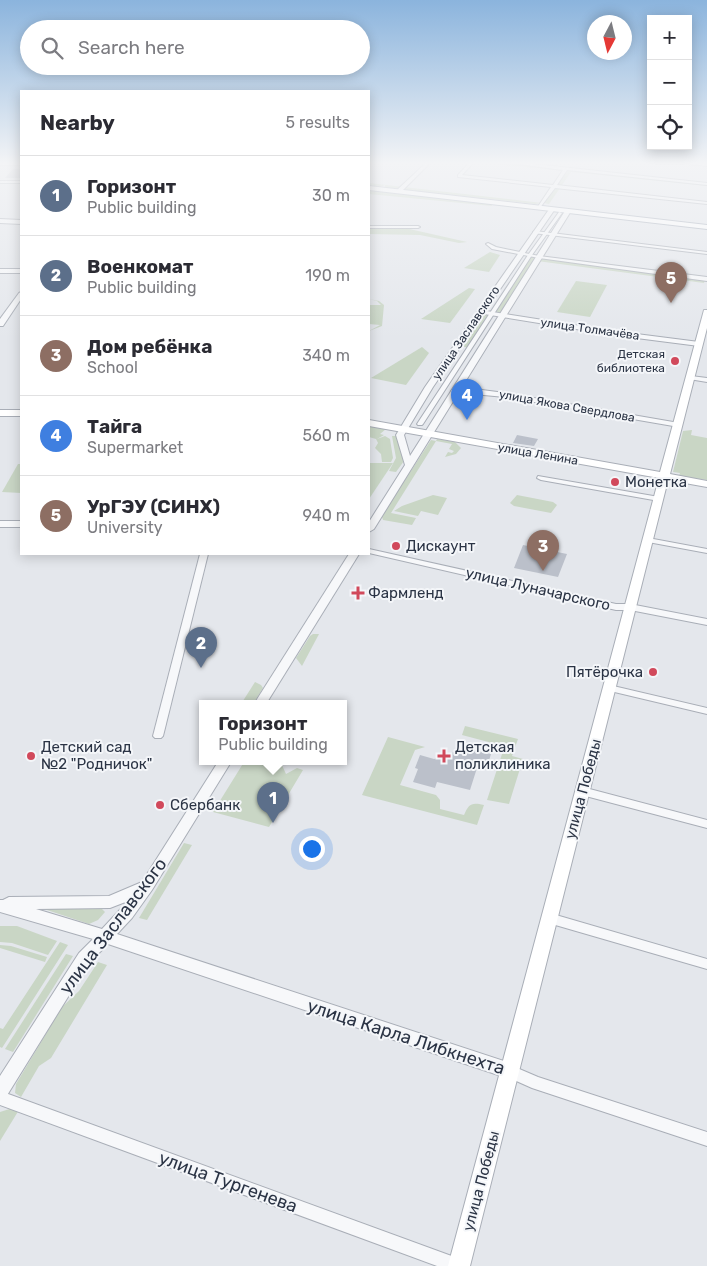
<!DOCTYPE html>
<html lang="en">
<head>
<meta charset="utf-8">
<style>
  :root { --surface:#fff; --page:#f2f2f3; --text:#2b2b33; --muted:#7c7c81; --line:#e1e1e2; --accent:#111827 }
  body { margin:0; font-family:Rubik,sans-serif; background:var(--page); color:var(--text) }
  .controls { position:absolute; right:15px; top:15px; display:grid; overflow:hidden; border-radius:0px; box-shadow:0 2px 12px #0003 }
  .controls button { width:45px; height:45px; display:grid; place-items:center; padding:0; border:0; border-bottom:1px solid var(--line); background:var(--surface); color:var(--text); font:25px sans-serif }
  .compass { position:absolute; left:587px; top:15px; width:45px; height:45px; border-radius:50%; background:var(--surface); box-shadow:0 2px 12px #0003; rotate:187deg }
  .you { position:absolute; left:311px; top:848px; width:18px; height:18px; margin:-12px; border:4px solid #fff; border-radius:50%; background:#1a73e8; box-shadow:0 0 0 8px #1a73e833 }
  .badge { display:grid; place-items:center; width:32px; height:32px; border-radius:50%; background:var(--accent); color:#fff; font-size:16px; font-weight:700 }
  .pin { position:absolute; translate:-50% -41px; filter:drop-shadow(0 1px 2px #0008) }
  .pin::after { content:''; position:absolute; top:26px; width:18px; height:15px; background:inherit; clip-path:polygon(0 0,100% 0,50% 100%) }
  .popup { position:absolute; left:199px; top:700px; width:148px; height:65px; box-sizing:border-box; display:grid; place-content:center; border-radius:0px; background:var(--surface); filter:drop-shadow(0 1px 4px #0005); font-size:16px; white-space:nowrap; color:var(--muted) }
  .popup b { font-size:19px; color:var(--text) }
  .popup::after { content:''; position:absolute; left:50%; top:100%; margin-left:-10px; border:10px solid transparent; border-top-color:var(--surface) }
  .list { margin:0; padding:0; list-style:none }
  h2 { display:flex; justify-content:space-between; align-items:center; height:65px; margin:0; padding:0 20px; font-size:21px }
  h2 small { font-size:16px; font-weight:400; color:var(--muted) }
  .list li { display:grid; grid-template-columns:32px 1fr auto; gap:15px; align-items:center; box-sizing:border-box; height:80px; padding:0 20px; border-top:1px solid var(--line) }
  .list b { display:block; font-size:19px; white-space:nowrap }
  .list p { margin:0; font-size:16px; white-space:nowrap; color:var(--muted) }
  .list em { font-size:16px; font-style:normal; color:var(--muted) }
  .icon { flex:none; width:28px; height:28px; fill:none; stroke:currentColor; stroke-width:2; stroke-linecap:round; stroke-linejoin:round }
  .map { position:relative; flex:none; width:707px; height:1266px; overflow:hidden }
  .search { position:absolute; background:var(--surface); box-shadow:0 2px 12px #0003; left:20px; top:20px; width:350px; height:55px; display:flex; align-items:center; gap:12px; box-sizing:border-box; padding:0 18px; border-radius:28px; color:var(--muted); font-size:19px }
  .panel { position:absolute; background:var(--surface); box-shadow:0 2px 12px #0003; left:20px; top:90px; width:350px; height:465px; border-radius:0px }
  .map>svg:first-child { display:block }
  .green { fill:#c9d6c5 }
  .building { fill:#bbc0ca }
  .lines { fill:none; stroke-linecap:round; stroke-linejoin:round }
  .pedestrian-casing { stroke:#a9aeb7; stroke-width:2 }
  .minor-casing { stroke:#a9aeb7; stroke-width:2 }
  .tertiary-casing { stroke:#a9aeb7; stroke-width:2 }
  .secondary-casing { stroke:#a9aeb7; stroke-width:2 }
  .primary-casing { stroke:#a3abb8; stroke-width:2 }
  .pedestrian { fill:#f7f8fa; fill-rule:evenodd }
  .minor { fill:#f7f8fa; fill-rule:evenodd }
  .tertiary { fill:#f7f8fa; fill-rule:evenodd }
  .secondary { fill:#fff; fill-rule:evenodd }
  .primary { fill:#fff; fill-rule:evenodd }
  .poi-dot { fill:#d1495b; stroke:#f4f6f9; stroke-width:2 }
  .labels { text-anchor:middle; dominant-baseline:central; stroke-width:4; stroke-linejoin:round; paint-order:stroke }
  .far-street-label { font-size:12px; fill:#2b3445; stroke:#f4f6f9 }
  .far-poi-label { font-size:12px; fill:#2b3445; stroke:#f4f6f9; text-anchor:end }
  .poi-label { font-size:15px; fill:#2b3445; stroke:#f4f6f9; text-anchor:start }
  .street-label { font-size:15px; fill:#2b3445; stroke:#f4f6f9 }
  .near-street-label { font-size:18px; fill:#2b3445; stroke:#f4f6f9 }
</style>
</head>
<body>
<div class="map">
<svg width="707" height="1266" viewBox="0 0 707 1266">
  <rect width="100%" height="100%" fill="#e4e7ec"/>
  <g class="green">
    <polygon points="476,162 502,162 707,184 707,186 571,172 549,204 544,203 564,171"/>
    <polygon points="369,183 542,203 535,204 406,190 403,187 396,189 385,188 385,185 380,187 369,186"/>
    <polygon points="369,189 491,203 492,206 369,194"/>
    <polygon points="369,228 405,228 467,242 459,243 420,235 369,234"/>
    <polygon points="490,252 500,255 489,272 464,268"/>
    <polygon points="529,256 705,279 704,283 537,261 503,315 492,314"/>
    <polygon points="576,281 607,285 590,317 557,312"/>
    <polygon points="469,288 475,289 450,323 421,319"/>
    <polygon points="369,299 379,301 384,305 382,326 369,331 380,325 369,324 369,305 381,305 377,301"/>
    <polygon points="485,314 492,315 469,348 461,346 482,315"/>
    <polygon points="422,347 429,353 406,385 371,378"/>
    <polygon points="369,426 386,429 380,434 384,435 377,439 385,436 390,439 393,458 391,462 382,462 381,454 375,448 378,443 376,439 369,437"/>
    <polygon points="692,430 691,435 707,438 707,480 679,476 680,473 673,472 683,431"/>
    <polygon points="392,436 396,436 404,461 396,472 389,471 396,458"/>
    <polygon points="437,439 455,442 461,448 456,454 445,457 448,452 452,453 454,451 449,449 452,444 436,441 391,513 416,518 412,525 383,520 382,517 385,511 431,440 436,441"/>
    <polygon points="369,463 393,463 369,499"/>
    <polygon points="18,464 21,464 21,493 2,492"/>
    <polygon points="433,495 447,498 438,515 421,511 418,516 394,511 402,506"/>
    <polygon points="517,495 553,502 557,505 551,513 514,506 510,503"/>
    <polygon points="313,634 319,634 302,666 296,658 310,636"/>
    <polygon points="255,682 261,685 263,688 253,704 241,704"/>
    <polygon points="465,726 518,739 512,756 523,759 509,804 487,800 503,751 496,744 462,735"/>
    <path d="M388,737L425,747L415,750L400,785L436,795L440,800V809L464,815C469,804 471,802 484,805L477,825L362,795Z"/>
    <polygon points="244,762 281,763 286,774 297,768 303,770 269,827 213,812"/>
    <polygon points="184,843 192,845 147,920 139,918"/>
    <polygon points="38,907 101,908 105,912 98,920 89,924"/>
    <polygon points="0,926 17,926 57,941 48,955 12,943 0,942"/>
    <polygon points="60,942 68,945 2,1048 0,1047 0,1028 3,1029"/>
    <polygon points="0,945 11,946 47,957 45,962 0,948"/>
    <polygon points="66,954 73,956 13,1052 5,1049"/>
    <polygon points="98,962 107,965 51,1058 39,1066 21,1097 15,1093 16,1084 62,1007 79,991"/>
    <polygon points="22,1105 0,1141 0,1112"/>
  </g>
  <g class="building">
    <polygon points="13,169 21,169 21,178 5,178"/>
    <polygon points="517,435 538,439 534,446 513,443"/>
    <polygon points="523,545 567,554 558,577 514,568"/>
    <polygon points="458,742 475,747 474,750 491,754 486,770 477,768 470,790 437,782 435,788 413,782 418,769 415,768 420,755 434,759 454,752"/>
  </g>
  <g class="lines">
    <g class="pedestrian-casing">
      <polygon id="pedestrian" points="559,212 562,213 532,255 423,424 422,425 418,425 417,424 528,255"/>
    </g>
    <g class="minor-casing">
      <g id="minor">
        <polygon points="427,162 431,162 400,193 396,193 396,191"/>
        <polygon points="470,162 474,162 462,175 553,185 563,170 502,162 516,162 707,183 707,185 567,170 557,185 707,202 707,204 555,188 539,209 537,208 551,187 458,177 458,175"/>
        <polygon points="676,162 707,164 707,166 678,163"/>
        <rect x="0" y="181" width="21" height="2"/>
        <polygon points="369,226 418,226 420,227 418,228 369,228"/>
        <polygon points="535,231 707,252 707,254 533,233 533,232"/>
        <polygon points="488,243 496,247 539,256 707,277 707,281 539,258 492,249 486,244"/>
        <polygon points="480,310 613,331 699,342 702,344 699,346 613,335 478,313 478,311"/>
        <polygon points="691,376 707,378 707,382 689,379 688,378"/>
        <polygon points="454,389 482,390 505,393 679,423 682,425 679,427 505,397 452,392 451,391"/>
        <polygon points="538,476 659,497 663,499 659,501 541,480 537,478"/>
        <polygon points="645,538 648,538 707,549 707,553 648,542 645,542 644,540"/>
        <polygon points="369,549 616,604 630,604 707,619 707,625 630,610 616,610 369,553"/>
        <polygon points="200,554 208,554 163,736 161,738 155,738 153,736"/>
        <polygon points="609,685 707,708 707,714 606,690 604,688"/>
        <polygon points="582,787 707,820 707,828 578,794 577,791 578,788"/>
        <polygon points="549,913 707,959 707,969 545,922 543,918 545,914"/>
        <polygon points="510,1065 538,1077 707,1132 707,1146 532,1088 505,1076 503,1071 505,1066"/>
        <polygon points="0,1091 457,1258 462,1261 465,1266 437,1266 0,1105"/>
      </g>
    </g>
    <g class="tertiary-casing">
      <g id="tertiary">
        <polygon points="550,208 555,209 433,387 404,435 410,456 565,211 568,209 571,211 374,529 369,532 369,522 405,465 396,435 425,387"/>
        <polygon points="0,219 21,220 21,224 0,223"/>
        <rect x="0" y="269" width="21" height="4"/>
        <polygon points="21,292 21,299 3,326 0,326 0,319 19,293"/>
        <rect x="0" y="521" width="21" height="6"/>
        <polygon points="349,554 359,554 266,704 254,704"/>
        <path d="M218,762H231L152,890L132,918L117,934L510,1063L516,1065L518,1071L516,1077L510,1079L108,944L89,963L6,1097L0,1099V1076L79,953L93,939L0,912V900H3L9,897L109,896L142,882ZM128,901L102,929L36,909L110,908Z"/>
      </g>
    </g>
    <g class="secondary-casing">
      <g id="secondary">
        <rect x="0" y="162" width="21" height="3"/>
        <polygon points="704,310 707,310 707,328 670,474 707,481 707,487 668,480 470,1266 448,1266 659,478 369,426 369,420 660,472"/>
        <rect x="0" y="410" width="21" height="6"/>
      </g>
    </g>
    <g class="primary-casing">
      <polygon id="primary" points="369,186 707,225 707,229 369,190"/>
    </g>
    <use href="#pedestrian" class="pedestrian"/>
    <use href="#minor" class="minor"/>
    <use href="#tertiary" class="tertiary"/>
    <use href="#secondary" class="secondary"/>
    <use href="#primary" class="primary"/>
  </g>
  <linearGradient id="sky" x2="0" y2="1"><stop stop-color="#8bb4dd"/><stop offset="0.48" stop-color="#f3f4f6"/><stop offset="1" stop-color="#f3f4f6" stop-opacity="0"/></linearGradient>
  <rect width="707" height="339" fill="url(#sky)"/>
  <g class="poi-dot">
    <circle cx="675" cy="361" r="5"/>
    <circle cx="615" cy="482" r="5"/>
    <circle cx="396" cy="546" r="5"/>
    <path d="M355.5 585.5h5v5h5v5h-5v5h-5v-5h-5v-5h5z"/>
    <circle cx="653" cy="672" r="5"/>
    <circle cx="31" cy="756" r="5"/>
    <path d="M441.5 748.5h5v5h5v5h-5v5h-5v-5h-5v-5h5z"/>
    <circle cx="160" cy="805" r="5"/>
  </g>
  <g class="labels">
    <g class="far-street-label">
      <text transform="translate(590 329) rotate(8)">улица Толмачёва</text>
      <text transform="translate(466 333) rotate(-56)">улица Заславского</text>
      <text transform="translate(567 406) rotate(10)">улица Якова Свердлова</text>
      <text transform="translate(538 454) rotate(10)">улица Ленина</text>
    </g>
    <g class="far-poi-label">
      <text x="665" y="354">Детская<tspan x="665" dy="14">библиотека</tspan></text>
    </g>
    <g class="poi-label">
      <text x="625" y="482">Монетка</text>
      <text x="406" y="546">Дискаунт</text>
      <text x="368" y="593">Фармленд</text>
      <text x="643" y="672" text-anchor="end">Пятёрочка</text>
      <text x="41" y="747">Детский сад<tspan x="41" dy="17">№2 "Родничок"</tspan></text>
      <text x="455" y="747">Детская<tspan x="455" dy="17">поликлиника</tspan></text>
      <text x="170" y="805">Сбербанк</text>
    </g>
    <g class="street-label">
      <text transform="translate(538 589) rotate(13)">улица Луначарского</text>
      <text transform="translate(583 789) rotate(-75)">улица Победы</text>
      <text transform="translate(481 1181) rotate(-75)">улица Победы</text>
    </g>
    <g class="near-street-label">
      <text transform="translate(113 926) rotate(-53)">улица Заславского</text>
      <text transform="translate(406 1037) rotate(18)">улица Карла Либкнехта</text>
      <text transform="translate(228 1182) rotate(20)">улица Тургенева</text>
    </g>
  </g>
</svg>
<div class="controls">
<button>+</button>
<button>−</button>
<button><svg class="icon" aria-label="locate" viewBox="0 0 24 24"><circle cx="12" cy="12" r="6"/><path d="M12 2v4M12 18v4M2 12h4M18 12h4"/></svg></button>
</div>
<svg class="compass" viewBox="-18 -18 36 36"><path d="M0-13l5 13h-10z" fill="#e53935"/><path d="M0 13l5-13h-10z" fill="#7c7c81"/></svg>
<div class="you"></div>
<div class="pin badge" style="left:273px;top:823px;background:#5c6f8a">1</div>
<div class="popup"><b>Горизонт</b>Public building</div>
<div class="pin badge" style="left:201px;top:668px;background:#5c6f8a">2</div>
<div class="pin badge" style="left:543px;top:571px;background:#8d6e63">3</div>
<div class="pin badge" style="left:467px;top:420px;background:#3f7fe0">4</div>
<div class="pin badge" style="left:671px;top:303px;background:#8d6e63">5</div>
<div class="search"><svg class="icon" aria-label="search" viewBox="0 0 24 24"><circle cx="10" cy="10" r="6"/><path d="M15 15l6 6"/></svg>Search here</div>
<section class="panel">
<h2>Nearby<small>5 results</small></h2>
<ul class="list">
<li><span class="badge" style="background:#5c6f8a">1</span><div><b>Горизонт</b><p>Public building</p></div><em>30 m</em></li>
<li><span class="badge" style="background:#5c6f8a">2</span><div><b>Военкомат</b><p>Public building</p></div><em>190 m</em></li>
<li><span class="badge" style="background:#8d6e63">3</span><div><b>Дом ребёнка</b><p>School</p></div><em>340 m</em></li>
<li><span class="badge" style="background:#3f7fe0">4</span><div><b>Тайга</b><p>Supermarket</p></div><em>560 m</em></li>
<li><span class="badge" style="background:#8d6e63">5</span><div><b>УрГЭУ (СИНХ)</b><p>University</p></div><em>940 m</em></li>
</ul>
</section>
</div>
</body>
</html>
